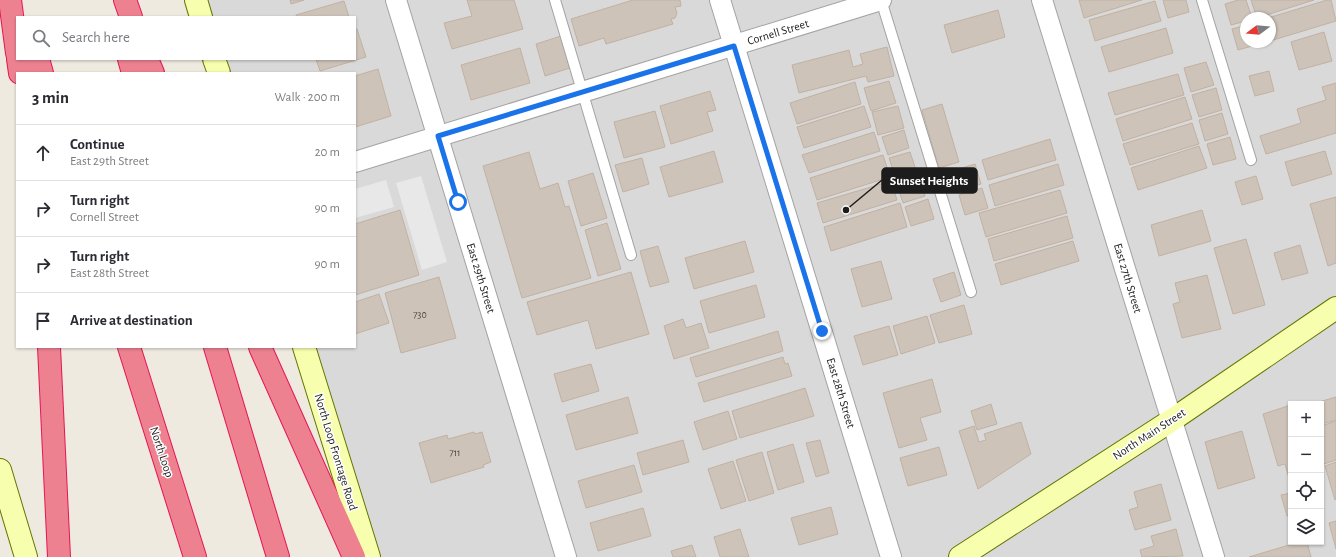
<!DOCTYPE html>
<html lang="en">
<head>
<meta charset="utf-8">
<style>
  :root { --surface:#fff; --page:#f2f2f3; --text:#2b2b33; --muted:#7c7c81; --line:#e1e1e2 }
  body { margin:0; font-family:"Alegreya Sans",sans-serif; background:var(--page); color:var(--text) }
  .controls { position:absolute; right:12px; bottom:12px; display:grid; overflow:hidden; border-radius:0px; box-shadow:0 1px 3px #0004 }
  .controls button { width:36px; height:36px; display:grid; place-items:center; padding:0; border:0; border-bottom:1px solid var(--line); background:var(--surface); color:var(--text); font:20px sans-serif }
  .compass { position:absolute; left:1240px; top:12px; width:36px; height:36px; border-radius:50%; background:var(--surface); box-shadow:0 1px 3px #0004; rotate:254deg }
  .stop { position:absolute; width:12px; height:12px; margin:-9px; border:3px solid #1a73e8; border-radius:50%; background:#fff }
  .stop.end { background:#1a73e8; border-color:#fff; box-shadow:0 1px 4px #0008 }
  .list { margin:0; padding:0; list-style:none }
  h2 { display:flex; justify-content:space-between; align-items:center; height:52px; margin:0; padding:0 16px; font-size:17px }
  h2 small { font-size:13px; font-weight:400; color:var(--muted) }
  .list li { display:grid; grid-template-columns:26px 1fr auto; gap:12px; align-items:center; box-sizing:border-box; height:56px; padding:0 16px; border-top:1px solid var(--line) }
  .list b { display:block; font-size:15px; white-space:nowrap }
  .list p { margin:0; font-size:13px; white-space:nowrap; color:var(--muted) }
  .list em { font-size:13px; font-style:normal; color:var(--muted) }
  .icon { flex:none; width:22px; height:22px; fill:none; stroke:currentColor; stroke-width:2; stroke-linecap:round; stroke-linejoin:round }
  .map { position:relative; flex:none; width:1336px; height:557px; overflow:hidden }
  .search { position:absolute; background:var(--surface); box-shadow:0 1px 3px #0004; left:16px; top:16px; width:340px; height:44px; display:flex; align-items:center; gap:10px; box-sizing:border-box; padding:0 14px; border-radius:0px; color:var(--muted); font-size:15px }
  .panel { position:absolute; background:var(--surface); box-shadow:0 1px 3px #0004; left:16px; top:72px; width:340px; height:276px; border-radius:0px }
  .map>svg:first-child { display:block }
  .residential { fill:#dad9d9; fill-rule:evenodd }
  .parking { fill:#e8e8e8 }
  .building { fill:#cec3b9; stroke:#c1b1a2 }
  .lines { fill:none; stroke-linecap:round; stroke-linejoin:round }
  .service-casing { stroke:#a3a3a3; stroke-width:12 }
  .minor-casing { stroke:#a3a3a3; stroke-width:22 }
  .secondary-casing { stroke:#637600; stroke-width:24 }
  .motorway-casing { stroke:#e41653; stroke-width:24 }
  .service { stroke:#fff; stroke-width:10 }
  .minor { stroke:#fff; stroke-width:20 }
  .secondary { stroke:#f7feae; stroke-width:22 }
  .motorway { stroke:#ed8190; stroke-width:22 }
  .route { stroke:#1a73e8; stroke-width:5 }
  .labels { text-anchor:middle; dominant-baseline:central; stroke-width:3; stroke-linejoin:round; paint-order:stroke }
  .number-label { font-size:10px; fill:#484643 }
  .street-label { font-size:12px; fill:#1c1c1c; stroke:#fff }
  .leader { fill:none; stroke:#1c1c1c; stroke-width:1.5 }
  .callout-dot { fill:#1c1c1c; stroke:#fff; stroke-width:1.5 }
  .callout { fill:#1c1c1c; stroke:#1c1c1c; stroke-width:1.5 }
  .callout-label { font-size:13px; text-anchor:middle; font-weight:bold; fill:#fff }
</style>
</head>
<body>
<div class="map">
<svg width="1336" height="557" viewBox="0 0 1336 557">
  <rect width="100%" height="100%" fill="#eeeae0"/>
  <path class="residential" d="M203,0H1336V557H369L307,347H355V73H225L221,59H355V17H209ZM1246,18H1270V42H1246ZM1291,404H1321V542H1291Z"/>
  <g class="parking">
    <polygon points="421,176 447,262 422,270 396,183"/>
    <polygon points="386,180 394,207 355,218 355,189"/>
  </g>
  <g class="building">
    <polygon points="290,0 304,0 291,4"/>
    <polygon points="467,0 514,0 523,29 452,49 444,23 472,16"/>
    <polygon points="633,0 680,0 681,6 675,7 677,13 675,18 671,19 673,24 606,44 604,38 579,46 571,19"/>
    <polygon points="1079,0 1142,0 1084,18"/>
    <polygon points="1163,0 1186,0 1189,12 1168,18"/>
    <polygon points="1238,0 1246,0 1252,18 1246,18 1246,21 1231,25 1225,4"/>
    <polygon points="1251,0 1314,0 1257,18"/>
    <polygon points="1327,0 1331,0 1336,21 1270,41 1270,18 1268,18"/>
    <polygon points="344,1 349,17 297,17 296,15"/>
    <polygon points="1155,1 1161,21 1095,41 1089,20"/>
    <polygon points="998,10 1005,37 952,53 944,25"/>
    <polygon points="1246,25 1246,42 1259,42 1259,44 1238,50 1232,29"/>
    <polygon points="1166,28 1173,53 1109,72 1101,47"/>
    <polygon points="355,29 357,29 366,57 320,71 316,59 355,59"/>
    <polygon points="1324,32 1332,61 1299,70 1291,42"/>
    <polygon points="561,36 570,68 545,76 536,44"/>
    <polygon points="887,47 894,76 868,82 866,76 799,93 792,65 849,50 853,67 863,64 860,54"/>
    <polygon points="520,48 530,83 471,100 461,65"/>
    <polygon points="1206,62 1214,85 1191,92 1184,68"/>
    <polygon points="378,69 391,116 355,127 355,76"/>
    <polygon points="1269,71 1274,91 1255,96 1249,76"/>
    <polygon points="1178,74 1184,95 1115,115 1108,93"/>
    <polygon points="889,81 896,103 871,111 864,88"/>
    <polygon points="855,82 861,104 797,124 790,103"/>
    <polygon points="1336,83 1336,133 1266,154 1260,136 1301,123 1297,109 1326,100 1322,87"/>
    <polygon points="1216,88 1222,110 1199,117 1192,95"/>
    <polygon points="710,91 716,110 707,112 713,131 671,144 660,106"/>
    <polygon points="1185,97 1192,119 1123,141 1116,119"/>
    <polygon points="942,104 959,162 939,168 922,110"/>
    <polygon points="864,106 871,127 804,148 797,127"/>
    <polygon points="898,106 904,128 878,135 872,112"/>
    <polygon points="655,111 665,147 624,158 614,122"/>
    <polygon points="1222,113 1228,134 1205,141 1199,120"/>
    <polygon points="1192,123 1199,144 1130,165 1123,144"/>
    <polygon points="904,130 909,148 888,155 882,137"/>
    <polygon points="874,132 880,151 809,173 802,155"/>
    <polygon points="1230,137 1236,159 1213,165 1207,144"/>
    <polygon points="1050,139 1056,160 988,180 982,160"/>
    <polygon points="1199,146 1207,168 1138,190 1131,168"/>
    <polygon points="714,151 723,182 669,197 660,167"/>
    <polygon points="1325,151 1332,174 1292,186 1285,162"/>
    <polygon points="529,152 540,189 558,183 565,207 569,206 591,278 522,298 483,166"/>
    <polygon points="910,152 917,173 896,179 889,158"/>
    <polygon points="883,155 890,177 817,200 810,178"/>
    <polygon points="642,158 649,184 623,192 615,165"/>
    <polygon points="975,164 981,184 957,191 952,171"/>
    <polygon points="1058,164 1064,185 995,206 989,185"/>
    <polygon points="593,173 607,218 581,226 568,181"/>
    <polygon points="1256,176 1263,199 1242,205 1235,182"/>
    <polygon points="919,177 925,196 903,203 897,184"/>
    <polygon points="891,181 897,200 823,223 817,203"/>
    <polygon points="982,188 988,208 965,215 959,195"/>
    <polygon points="1060,190 1067,213 986,237 979,213"/>
    <polygon points="1336,197 1336,263 1328,266 1310,204"/>
    <polygon points="928,199 934,219 911,226 905,207"/>
    <polygon points="900,203 907,227 831,251 824,227"/>
    <polygon points="400,210 419,275 355,295 355,224"/>
    <polygon points="1202,210 1211,241 1159,256 1151,225"/>
    <polygon points="1067,216 1073,238 994,261 988,239"/>
    <polygon points="607,223 621,269 598,276 585,230"/>
    <polygon points="1246,239 1265,305 1233,314 1214,248"/>
    <polygon points="745,241 754,272 694,289 685,258"/>
    <polygon points="1073,241 1079,261 1001,285 995,264"/>
    <polygon points="1300,245 1308,273 1282,280 1274,253"/>
    <polygon points="658,246 669,282 650,287 640,251"/>
    <polygon points="881,261 892,299 862,307 851,269"/>
    <polygon points="631,272 649,334 596,349 588,320 537,335 527,302"/>
    <polygon points="954,272 961,295 941,302 933,279"/>
    <polygon points="1207,275 1221,329 1182,338 1173,304 1180,302 1175,283"/>
    <polygon points="439,277 456,338 401,353 385,293"/>
    <polygon points="756,285 765,317 709,333 700,301"/>
    <polygon points="379,294 389,323 355,334 355,302"/>
    <polygon points="964,305 972,334 939,343 930,315"/>
    <polygon points="927,316 935,343 901,354 893,326"/>
    <polygon points="683,319 686,328 701,323 709,348 674,359 664,326"/>
    <polygon points="889,326 898,355 863,365 854,336"/>
    <polygon points="778,331 783,351 696,377 690,358"/>
    <polygon points="783,357 785,364 788,363 792,376 704,402 698,383"/>
    <polygon points="591,364 599,391 562,402 554,374"/>
    <polygon points="932,379 941,412 920,418 927,440 899,448 883,393"/>
    <polygon points="805,388 814,416 740,438 732,411"/>
    <polygon points="628,397 638,433 576,450 566,415"/>
    <polygon points="1336,397 1336,420 1321,424 1321,404 1312,404"/>
    <polygon points="991,404 997,424 977,430 971,411"/>
    <polygon points="1291,405 1291,478 1289,478 1285,464 1278,466 1263,414"/>
    <polygon points="728,411 737,439 703,450 694,422"/>
    <polygon points="1336,421 1336,460 1324,464 1321,454 1321,426"/>
    <polygon points="1021,422 1031,454 978,489 959,431 974,426 979,442 986,440 984,434"/>
    <polygon points="1242,431 1255,478 1218,489 1205,442"/>
    <polygon points="474,432 475,434 482,432 491,462 483,465 484,467 431,483 419,443 447,435 448,439"/>
    <polygon points="683,440 689,462 643,475 637,453"/>
    <polygon points="820,440 829,473 816,477 806,443"/>
    <polygon points="793,444 804,482 778,490 767,452"/>
    <polygon points="939,447 947,475 908,486 900,458"/>
    <polygon points="762,452 774,493 749,501 736,460"/>
    <polygon points="733,461 746,501 721,509 708,469"/>
    <polygon points="1336,462 1336,499 1335,500 1325,466"/>
    <polygon points="634,465 642,492 586,508 578,481"/>
    <polygon points="1161,484 1171,520 1135,530 1129,510 1138,507 1134,492"/>
    <polygon points="1291,493 1291,515 1287,516 1281,495"/>
    <polygon points="831,507 838,534 799,545 791,518"/>
    <polygon points="643,508 651,536 598,551 590,523"/>
    <polygon points="1336,521 1336,549 1329,523"/>
    <polygon points="740,529 749,557 720,557 714,537"/>
    <polygon points="1176,529 1183,556 1142,557 1140,550 1154,546 1151,536"/>
    <polygon points="1299,542 1307,542 1311,557 1249,557"/>
    <polygon points="692,545 696,557 673,557 671,551"/>
  </g>
  <g class="lines">
    <g class="service-casing">
      <g id="service">
        <polyline points="555,0 631,255"/>
        <polyline points="881,0 971,292"/>
        <polyline points="1202,0 1251,160"/>
      </g>
    </g>
    <g class="minor-casing">
      <g id="minor">
        <polyline points="396,0 566,557"/>
        <polyline points="720,0 891,557"/>
        <polyline points="1042,0 1214,557"/>
        <polyline points="355,162 881,0"/>
      </g>
    </g>
    <g class="secondary-casing">
      <g id="secondary">
        <polyline points="196,0 201,17"/>
        <polyline points="214,59 219,73"/>
        <polyline points="304,347 369,557"/>
        <polyline points="0,470 26,557"/>
        <polyline points="960,557 1172,420 1336,308"/>
      </g>
    </g>
    <g class="motorway-casing">
      <g id="motorway">
        <polyline points="10,0 17,53"/>
        <polyline points="125,0 131,17"/>
        <polyline points="18,59 20,73"/>
        <polyline points="38,59 42,73"/>
        <polyline points="129,59 133,73"/>
        <polyline points="147,59 153,73"/>
        <polyline points="49,347 59,557"/>
        <polyline points="129,347 195,557"/>
        <polyline points="215,347 278,557"/>
        <polyline points="260,347 354,557"/>
      </g>
    </g>
    <use href="#service" class="service"/>
    <use href="#minor" class="minor"/>
    <use href="#secondary" class="secondary"/>
    <use href="#motorway" class="motorway"/>
  </g>
  <g class="lines">
    <polyline class="route" points="458,202 438,136 734,46 822,331"/>
  </g>
  <g class="labels">
    <g class="number-label">
      <text x="420" y="315">730</text>
      <text x="455" y="453">711</text>
    </g>
    <g class="street-label">
      <text transform="translate(778 32) rotate(-17)">Cornell Street</text>
      <text transform="translate(481 278) rotate(73)">East 29th Street</text>
      <text transform="translate(1128 278) rotate(73)">East 27th Street</text>
      <text transform="translate(841 393) rotate(73)">East 28th Street</text>
      <text transform="translate(1149 434) rotate(-33)">North Main Street</text>
      <text transform="translate(162 452) rotate(72)">North Loop</text>
      <text transform="translate(336 452) rotate(73)">North Loop Frontage Road</text>
    </g>
  </g>
  <path class="leader" d="M846 210L882 180"/>
  <circle class="callout-dot" cx="846" cy="210" r="4"/>
  <rect class="callout" x="882" y="168" width="95" height="25" rx="4"/>
  <g class="callout-label">
    <text x="929" y="185">Sunset Heights</text>
  </g>
</svg>
<div class="controls">
<button>+</button>
<button>−</button>
<button><svg class="icon" aria-label="locate" viewBox="0 0 24 24"><circle cx="12" cy="12" r="6"/><path d="M12 2v4M12 18v4M2 12h4M18 12h4"/></svg></button>
<button><svg class="icon" aria-label="layers" viewBox="0 0 24 24"><path d="M12 4l9 5-9 5-9-5zM3 14l9 5 9-5"/></svg></button>
</div>
<svg class="compass" viewBox="-18 -18 36 36"><path d="M0-13l5 13h-10z" fill="#e53935"/><path d="M0 13l5-13h-10z" fill="#7c7c81"/></svg>
<div class="stop" style="left:458px;top:202px"></div>
<div class="stop end" style="left:822px;top:331px"></div>
<div class="search"><svg class="icon" aria-label="search" viewBox="0 0 24 24"><circle cx="10" cy="10" r="6"/><path d="M15 15l6 6"/></svg>Search here</div>
<section class="panel">
<h2>3 min<small>Walk · 200 m</small></h2>
<ul class="list">
<li><svg class="icon" aria-label="ahead" viewBox="0 0 24 24"><path d="M12 20V5M6 11l6-6 6 6"/></svg><div><b>Continue</b><p>East 29th Street</p></div><em>20 m</em></li>
<li><svg class="icon" aria-label="right" viewBox="0 0 24 24"><path d="M7 20v-9h11M14 6l5 5-5 5"/></svg><div><b>Turn right</b><p>Cornell Street</p></div><em>90 m</em></li>
<li><svg class="icon" aria-label="right" viewBox="0 0 24 24"><path d="M7 20v-9h11M14 6l5 5-5 5"/></svg><div><b>Turn right</b><p>East 28th Street</p></div><em>90 m</em></li>
<li><svg class="icon" aria-label="arrive" viewBox="0 0 24 24"><path d="M6 21V4h12l-3 4 3 4H6"/></svg><div><b>Arrive at destination</b></div></li>
</ul>
</section>
</div>
</body>
</html>
